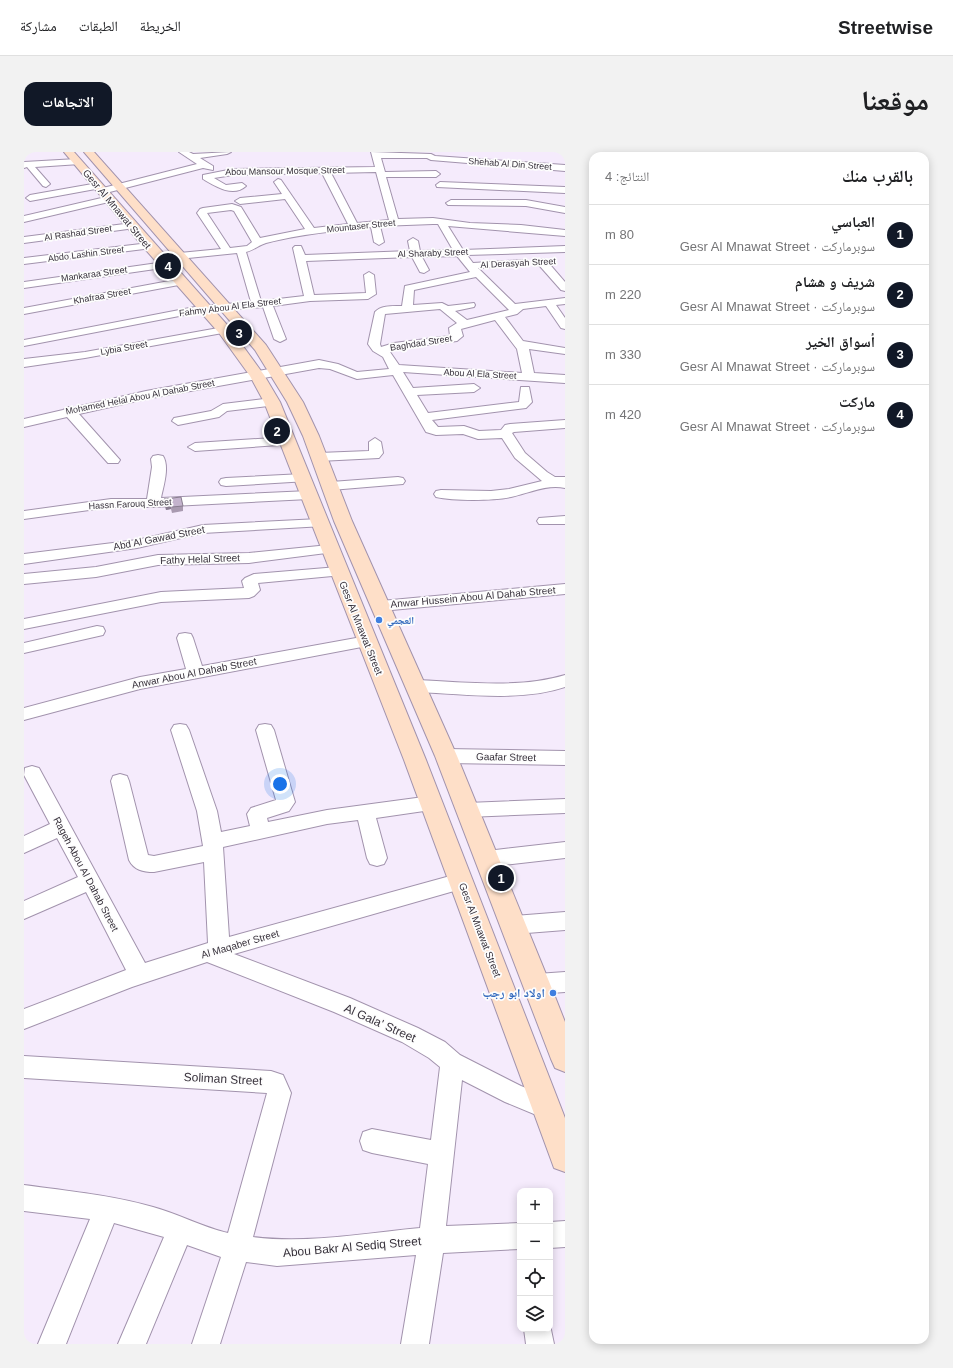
<!DOCTYPE html>
<html lang="ar">
<head>
<meta charset="utf-8">
<style>
  :root { --surface:#fff; --page:#f2f2f2; --text:#202124; --muted:#757577; --line:#e0e0e0; --accent:#111827 }
  body { margin:0; font-family:Helvetica,"Noto Naskh Arabic",sans-serif; background:var(--page); color:var(--text); direction:rtl }
  .controls { position:absolute; right:12px; bottom:12px; display:grid; overflow:hidden; border-radius:8px; box-shadow:0 2px 10px #0003 }
  .controls button { width:36px; height:36px; display:grid; place-items:center; padding:0; border:0; border-bottom:1px solid var(--line); background:var(--surface); color:var(--text); font:20px sans-serif }
  .you { position:absolute; left:256px; top:632px; width:14px; height:14px; margin:-10px; border:3px solid #fff; border-radius:50%; background:#1a73e8; box-shadow:0 0 0 6px #1a73e833 }
  .badge { display:grid; place-items:center; width:26px; height:26px; border-radius:50%; background:var(--accent); color:#fff; font-size:13px; font-weight:700 }
  .pin { position:absolute; translate:-50% -50%; border:2px solid #fff; box-shadow:0 1px 4px #0006 }
  .list { margin:0; padding:0; list-style:none }
  h2 { display:flex; justify-content:space-between; align-items:center; height:52px; margin:0; padding:0 16px; font-size:17px }
  h2 small { font-size:13px; font-weight:400; color:var(--muted) }
  .list li { display:grid; grid-template-columns:26px 1fr auto; gap:12px; align-items:center; box-sizing:border-box; height:60px; padding:0 16px; border-top:1px solid var(--line) }
  .list b { display:block; font-size:15px; white-space:nowrap }
  .list p { margin:0; font-size:13px; white-space:nowrap; color:var(--muted) }
  .list em { font-size:13px; font-style:normal; color:var(--muted) }
  .icon { flex:none; width:22px; height:22px; fill:none; stroke:currentColor; stroke-width:2; stroke-linecap:round; stroke-linejoin:round }
  .map { position:relative; flex:none; width:541px; height:1192px; overflow:hidden; direction:ltr; border-radius:12px }
  header { display:flex; align-items:center; gap:24px; box-sizing:border-box; height:56px; padding:0 20px; background:var(--surface); border-bottom:1px solid var(--line) }
  header strong { font-size:19px }
  nav { display:flex; gap:22px; margin-inline-start:auto; font-size:14px }
  .intro { display:flex; align-items:center; justify-content:space-between; box-sizing:border-box; height:96px; padding:0 24px }
  h1 { margin:0; font-size:28px }
  .button { padding:10px 18px; border-radius:12px; background:var(--accent); color:#fff; font-size:14px; font-weight:700 }
  main { display:flex; gap:24px; padding:0 24px }
  aside { flex:1; background:var(--surface); border-radius:12px; box-shadow:0 2px 10px #0003 }
  .map>svg:first-child { display:block }
  .lines { fill:none; stroke-linecap:round; stroke-linejoin:round }
  .street-casing { stroke:#a293ad; stroke-width:2 }
  .secondary-casing { stroke:#a293ad; stroke-width:2 }
  .street { fill:#fff; fill-rule:evenodd }
  .secondary { fill:#fedfc8; fill-rule:evenodd }
  .wall { fill:#a99ab0 }
  .shaded-wall { fill:#897d90 }
  .building { fill:#c4b3cd; stroke:#897d90 }
  .shop-dot { fill:#3f7fe0; stroke:#fdfdfd; stroke-width:1.5 }
  .labels { text-anchor:middle; dominant-baseline:central; stroke-width:3.5; stroke-linejoin:round; paint-order:stroke }
  .far-street-label { font-size:9px; fill:#37313b; stroke:#fdfdfd }
  .street-label { font-size:10px; fill:#37313b; stroke:#fdfdfd }
  .shop-label { font-size:10px; font-weight:bold; fill:#366cbe; stroke:#fdfdfd; text-anchor:start }
  .near-shop-label { font-size:12px; font-weight:bold; fill:#366cbe; stroke:#fdfdfd; text-anchor:end }
  .near-street-label { font-size:12px; fill:#37313b; stroke:#fdfdfd }
</style>
</head>
<body>
<header>
<strong>Streetwise</strong>
<nav><a>الخريطة</a><a>الطبقات</a><a>مشاركة</a></nav>
</header>
<div class="intro"><h1>موقعنا</h1><a class="button">الاتجاهات</a></div>
<main>
<aside>
<h2>بالقرب منك<small>النتائج: 4</small></h2>
<ul class="list">
<li><span class="badge">1</span><div><b>العباسي</b><p>سوبرماركت · Gesr Al Mnawat Street</p></div><em>80 m</em></li>
<li><span class="badge">2</span><div><b>شريف و هشام</b><p>سوبرماركت · Gesr Al Mnawat Street</p></div><em>220 m</em></li>
<li><span class="badge">3</span><div><b>أسواق الخير</b><p>سوبرماركت · Gesr Al Mnawat Street</p></div><em>330 m</em></li>
<li><span class="badge">4</span><div><b>ماركت</b><p>سوبرماركت · Gesr Al Mnawat Street</p></div><em>420 m</em></li>
</ul>
</aside>
<div class="map">
<svg width="541" height="1192" viewBox="0 0 541 1192">
  <rect width="100%" height="100%" fill="#f5ebfc"/>
  <g class="lines">
    <g class="street-casing">
      <g id="street">
        <polygon points="155,0 165,0 169,2 207,0 203,2 176,6 189,14 189,18 179,16 78,42 74,39 75,37 173,12"/>
        <path d="M347,0L407,2L411,4L541,13V19L407,8L403,6H357L361,20L412,19L416,22L412,25H362L374,67L409,66L446,71L497,73L541,78V84L424,74L439,98L541,94V100L443,103L449,111L500,108L501,110L496,113L454,116L491,152L541,146V152L532,153L541,166V177L537,176L522,154L499,157L493,162L481,165L499,189L541,196V202L505,197L510,221L541,223V231L379,220L389,236L450,232L456,236L450,240L393,243L404,261L495,250L497,235H505L508,250L502,256L408,268L414,275L440,274L455,279L477,278L481,273L486,272L541,268V276L490,280L488,281L501,301L523,320L531,325H541V336C523,332 505,341 487,345C469,349 429,349 412,345L410,342L412,339L417,338L467,339L485,337L518,329L491,306L478,286L454,287L439,282L412,283L402,280L369,223L333,227L306,217L295,216L122,247L55,262L96,308L94,311H84L43,265L0,275V267L39,258L45,255L48,256L122,239L295,208L314,212L333,220L365,217L359,205L349,199L344,192L351,160C357,153 369,154 378,154L381,134L446,120L433,104L398,105L405,118L400,121L396,120L388,105L282,109L290,143L342,141L340,123L345,120L350,123L352,142L344,147L286,149L249,154L262,187L256,190L250,187L239,155L176,160L0,194V188L176,154L227,150L213,101L135,109L130,106L135,103L197,97L173,61L176,57L179,56L208,52L217,55L236,86L281,77L261,47L216,52L211,49L216,46L258,42L250,30L254,27L257,28L290,76L324,72L298,21L209,23L190,26L202,33L218,31L222,34C209,46 191,34 179,27V23L209,17L351,15ZM352,20L365,68L333,71L307,21ZM207,58L210,59L228,90L223,94L206,96L183,61ZM409,72H414L429,98L396,99L394,89L389,86L384,89L386,99L281,103L277,94H271L269,96L280,144L237,149L222,100C230,98 235,93 242,91C276,82 312,79 347,75L350,90L355,93L360,90L356,74ZM452,125L485,158L443,168L431,159L450,155L451,153L450,151L424,154L418,151L389,153L390,138ZM416,157L433,171L425,176L426,184L370,191L357,195L356,192L361,162ZM471,168L493,197L498,221L375,213L366,200L372,197L433,189L439,184L437,177Z"/>
        <polygon points="53,7 57,10 56,12 11,15 26,32 22,35 19,34 3,15 0,16 0,10"/>
        <polygon points="416,30 541,35 541,41 413,35 412,33"/>
        <polygon points="74,31 77,32 77,36 6,49 2,46 6,43"/>
        <polygon points="86,44 89,45 89,49 0,70 0,64"/>
        <polygon points="427,48 502,48 541,55 541,61 502,54 424,53 422,51"/>
        <polygon points="108,71 111,72 111,76 0,91 0,85"/>
        <polygon points="125,91 128,92 130,94 128,96 0,112 0,106"/>
        <polygon points="518,107 522,108 541,130 541,139 537,138 514,112 513,110 514,108"/>
        <polygon points="141,110 145,111 146,113 145,115 0,136 0,130"/>
        <polygon points="156,127 161,130 160,132 0,162 0,156"/>
        <polygon points="200,175 206,178 204,180 61,206 0,215 0,207 61,200"/>
        <polygon points="248,246 252,247 254,250 252,253 203,259 195,265 154,273 148,269 150,266 187,259 199,252"/>
        <polygon points="264,285 270,289 269,292 171,299 164,295 171,291"/>
        <polygon points="351,286 357,290 359,301 355,306 295,309 290,308 288,305 290,302 295,301 345,299 345,290"/>
        <path d="M134,303L139,304C146,315 139,335 137,346L285,339L290,340L292,343L290,346L285,347L129,355H87L0,367V359L87,347H123L128,315L127,307L129,304Z"/>
        <polygon points="279,322 284,323 286,326 284,329 202,334 197,333 195,330 197,327 202,326"/>
        <polygon points="374,325 379,326 381,329 379,332 307,338 302,337 300,334 302,331 307,330"/>
        <polygon points="541,364 541,372 515,372 513,369 515,366"/>
        <polygon points="295,367 300,368 302,371 300,374 179,381 113,396 0,412 0,402 113,388 179,373"/>
        <polygon points="305,393 310,394 312,397 310,400 225,411 134,413 72,425 0,432 0,422 72,415 134,403 225,401"/>
        <polygon points="314,415 319,417 322,420 319,423 234,431 236,438 230,444 225,446 137,450 0,477 0,467 137,440 220,436 218,429 221,426 230,422"/>
        <polygon points="541,432 541,442 357,459 351,458 349,454 351,450 357,449"/>
        <polygon points="73,474 79,475 81,479 79,483 0,501 0,491"/>
        <polygon points="161,481 167,482 169,486 178,514 343,484 349,485 351,489 349,493 343,494 116,537 0,568 0,556 116,525 162,517 153,486 155,482"/>
        <path d="M541,523V535C498,550 439,542 393,540L387,538L385,534L387,530L393,528C442,530 494,537 541,523Z"/>
        <path d="M156,572L162,573L165,578L193,659L197,680L226,674L223,662L227,656L252,648L232,578L235,573L241,572L247,573L250,578L271,650L265,659L243,666L244,670L303,658L407,644L414,646L416,651L414,656L407,658L352,666L363,706L360,712L353,714L346,712L343,706L334,668L303,672L199,695L205,785L437,721L444,723L447,729L444,735L437,737L210,802L326,846L394,876L421,890L436,903L497,934L530,947L534,955L530,963L522,967L481,950L438,928L422,1074L496,1071V1097L419,1101L405,1192H377L392,1103L253,1114L222,1110L196,1192H168L197,1105L163,1093L122,1192H94L140,1085L90,1071L42,1192H14L66,1067L0,1059V1033C44,1039 87,1043 129,1055C155,1062 178,1075 204,1081L243,941L0,926V904L247,919L259,923L267,941L229,1085C284,1092 341,1081 396,1076L404,1012L348,1001L339,998L336,989L339,980L348,977L407,988L416,915L405,906L378,890L310,860L183,810L108,835L0,877V857L102,818L62,740L0,767V749L54,725L33,686L0,701V684L26,672L0,623L1,616L8,614L15,616L121,811L184,791L180,710L130,720C119,720 110,718 105,708L87,629L89,624L96,622L103,624L105,629L124,703L130,704L179,694L173,659L147,578L150,573Z"/>
        <polygon points="422,597 541,599 541,613 422,611 416,609 413,604 416,599"/>
        <polygon points="541,647 541,661 443,665 436,663 433,658 436,653 443,651"/>
        <polygon points="541,690 541,706 463,715 456,713 453,707 456,701 463,699"/>
        <polygon points="541,760 541,778 490,782 483,779 480,773 483,767 490,764"/>
        <polygon points="541,820 541,840 513,842 505,839 502,832 505,825 513,822"/>
        <polygon points="541,1069 541,1095 526,1096 526,1070"/>
        <polygon points="526,1173 530,1192 502,1192 500,1177 526,1177"/>
      </g>
    </g>
    <g class="secondary-casing">
      <g id="secondary">
        <polygon points="40,0 50,0 205,175 240,223 256,250 402,608 541,966 541,1020 530,1016 526,1005 380,608 240,250 226,224 195,181 121,97"/>
        <polygon points="60,0 70,0 242,193 279,250 295,284 328,369 433,604 526,832 541,870 541,920 531,916 527,907 411,604 310,369 279,284 263,250 231,198"/>
      </g>
    </g>
    <use href="#street" class="street"/>
    <use href="#secondary" class="secondary"/>
  </g>
  <polygon class="wall" points="140,347 159,354 159,359 148,361 147,357 142,358"/>
  <polygon class="shaded-wall" points="147,352 147,357 142,358 141,353"/>
  <polygon class="building" points="157,345 159,354 148,355 147,352 141,353 140,347"/>
  <g class="shop-dot">
    <circle cx="355" cy="468" r="4"/>
    <circle cx="529" cy="841" r="4"/>
  </g>
  <g class="labels">
    <g class="far-street-label">
      <text transform="translate(486 12) rotate(4)">Shehab Al Din Street</text>
      <text transform="translate(261 19) rotate(-1)">Abou Mansour Mosque Street</text>
      <text transform="translate(337 74) rotate(-6)">Mountaser Street</text>
      <text transform="translate(54 81) rotate(-8)">Al Rashad Street</text>
      <text transform="translate(409 101) rotate(-2)">Al Sharaby Street</text>
      <text transform="translate(62 102) rotate(-7)">Abdo Lashin Street</text>
      <text transform="translate(494 111) rotate(-3)">Al Derasyah Street</text>
      <text transform="translate(70 122) rotate(-8)">Mankaraa Street</text>
      <text transform="translate(78 144) rotate(-10)">Khafraa Street</text>
      <text transform="translate(206 155) rotate(-7)">Fahmy Abou Al Ela Street</text>
      <text transform="translate(397 191) rotate(-9)">Baghdad Street</text>
      <text transform="translate(100 196) rotate(-10)">Lybia Street</text>
      <text transform="translate(456 222) rotate(3)">Abou Al Ela Street</text>
      <text transform="translate(116 245) rotate(-11)">Mohamed Helal Abou Al Dahab Street</text>
      <text transform="translate(106 352) rotate(-3)">Hassn Farouq Street</text>
    </g>
    <g class="street-label">
      <text transform="translate(93 57) rotate(50)">Gesr Al Mnawat Street</text>
      <text transform="translate(135 386) rotate(-11)">Abd Al Gawad Street</text>
      <text transform="translate(176 407) rotate(-2)">Fathy Helal Street</text>
      <text transform="translate(449 445) rotate(-5)">Anwar Hussein Abou Al Dahab Street</text>
      <text transform="translate(337 476) rotate(68)">Gesr Al Mnawat Street</text>
      <text transform="translate(170 521) rotate(-11)">Anwar Abou Al Dahab Street</text>
      <text transform="translate(482 605) rotate(1)">Gaafar Street</text>
      <text transform="translate(62 722) rotate(62)">Rageh Abou Al Dahab Street</text>
      <text transform="translate(456 778) rotate(69)">Gesr Al Mnawat Street</text>
      <text transform="translate(216 792) rotate(-16)">Al Maqaber Street</text>
    </g>
    <g class="shop-label">
      <text x="363" y="468">العجمي</text>
    </g>
    <g class="near-shop-label">
      <text x="521" y="841">اولاد ابو رجب</text>
    </g>
    <g class="near-street-label">
      <text transform="translate(356 871) rotate(24)">Al Gala' Street</text>
      <text transform="translate(199 927) rotate(3)">Soliman Street</text>
      <text transform="translate(328 1095) rotate(-5)">Abou Bakr Al Sediq Street</text>
    </g>
  </g>
</svg>
<div class="controls">
<button>+</button>
<button>−</button>
<button><svg class="icon" aria-label="locate" viewBox="0 0 24 24"><circle cx="12" cy="12" r="6"/><path d="M12 2v4M12 18v4M2 12h4M18 12h4"/></svg></button>
<button><svg class="icon" aria-label="layers" viewBox="0 0 24 24"><path d="M12 4l9 5-9 5-9-5zM3 14l9 5 9-5"/></svg></button>
</div>
<div class="you"></div>
<div class="pin badge" style="left:477px;top:726px">1</div>
<div class="pin badge" style="left:253px;top:279px">2</div>
<div class="pin badge" style="left:215px;top:181px">3</div>
<div class="pin badge" style="left:144px;top:114px">4</div>
</div>
</main>
</body>
</html>
